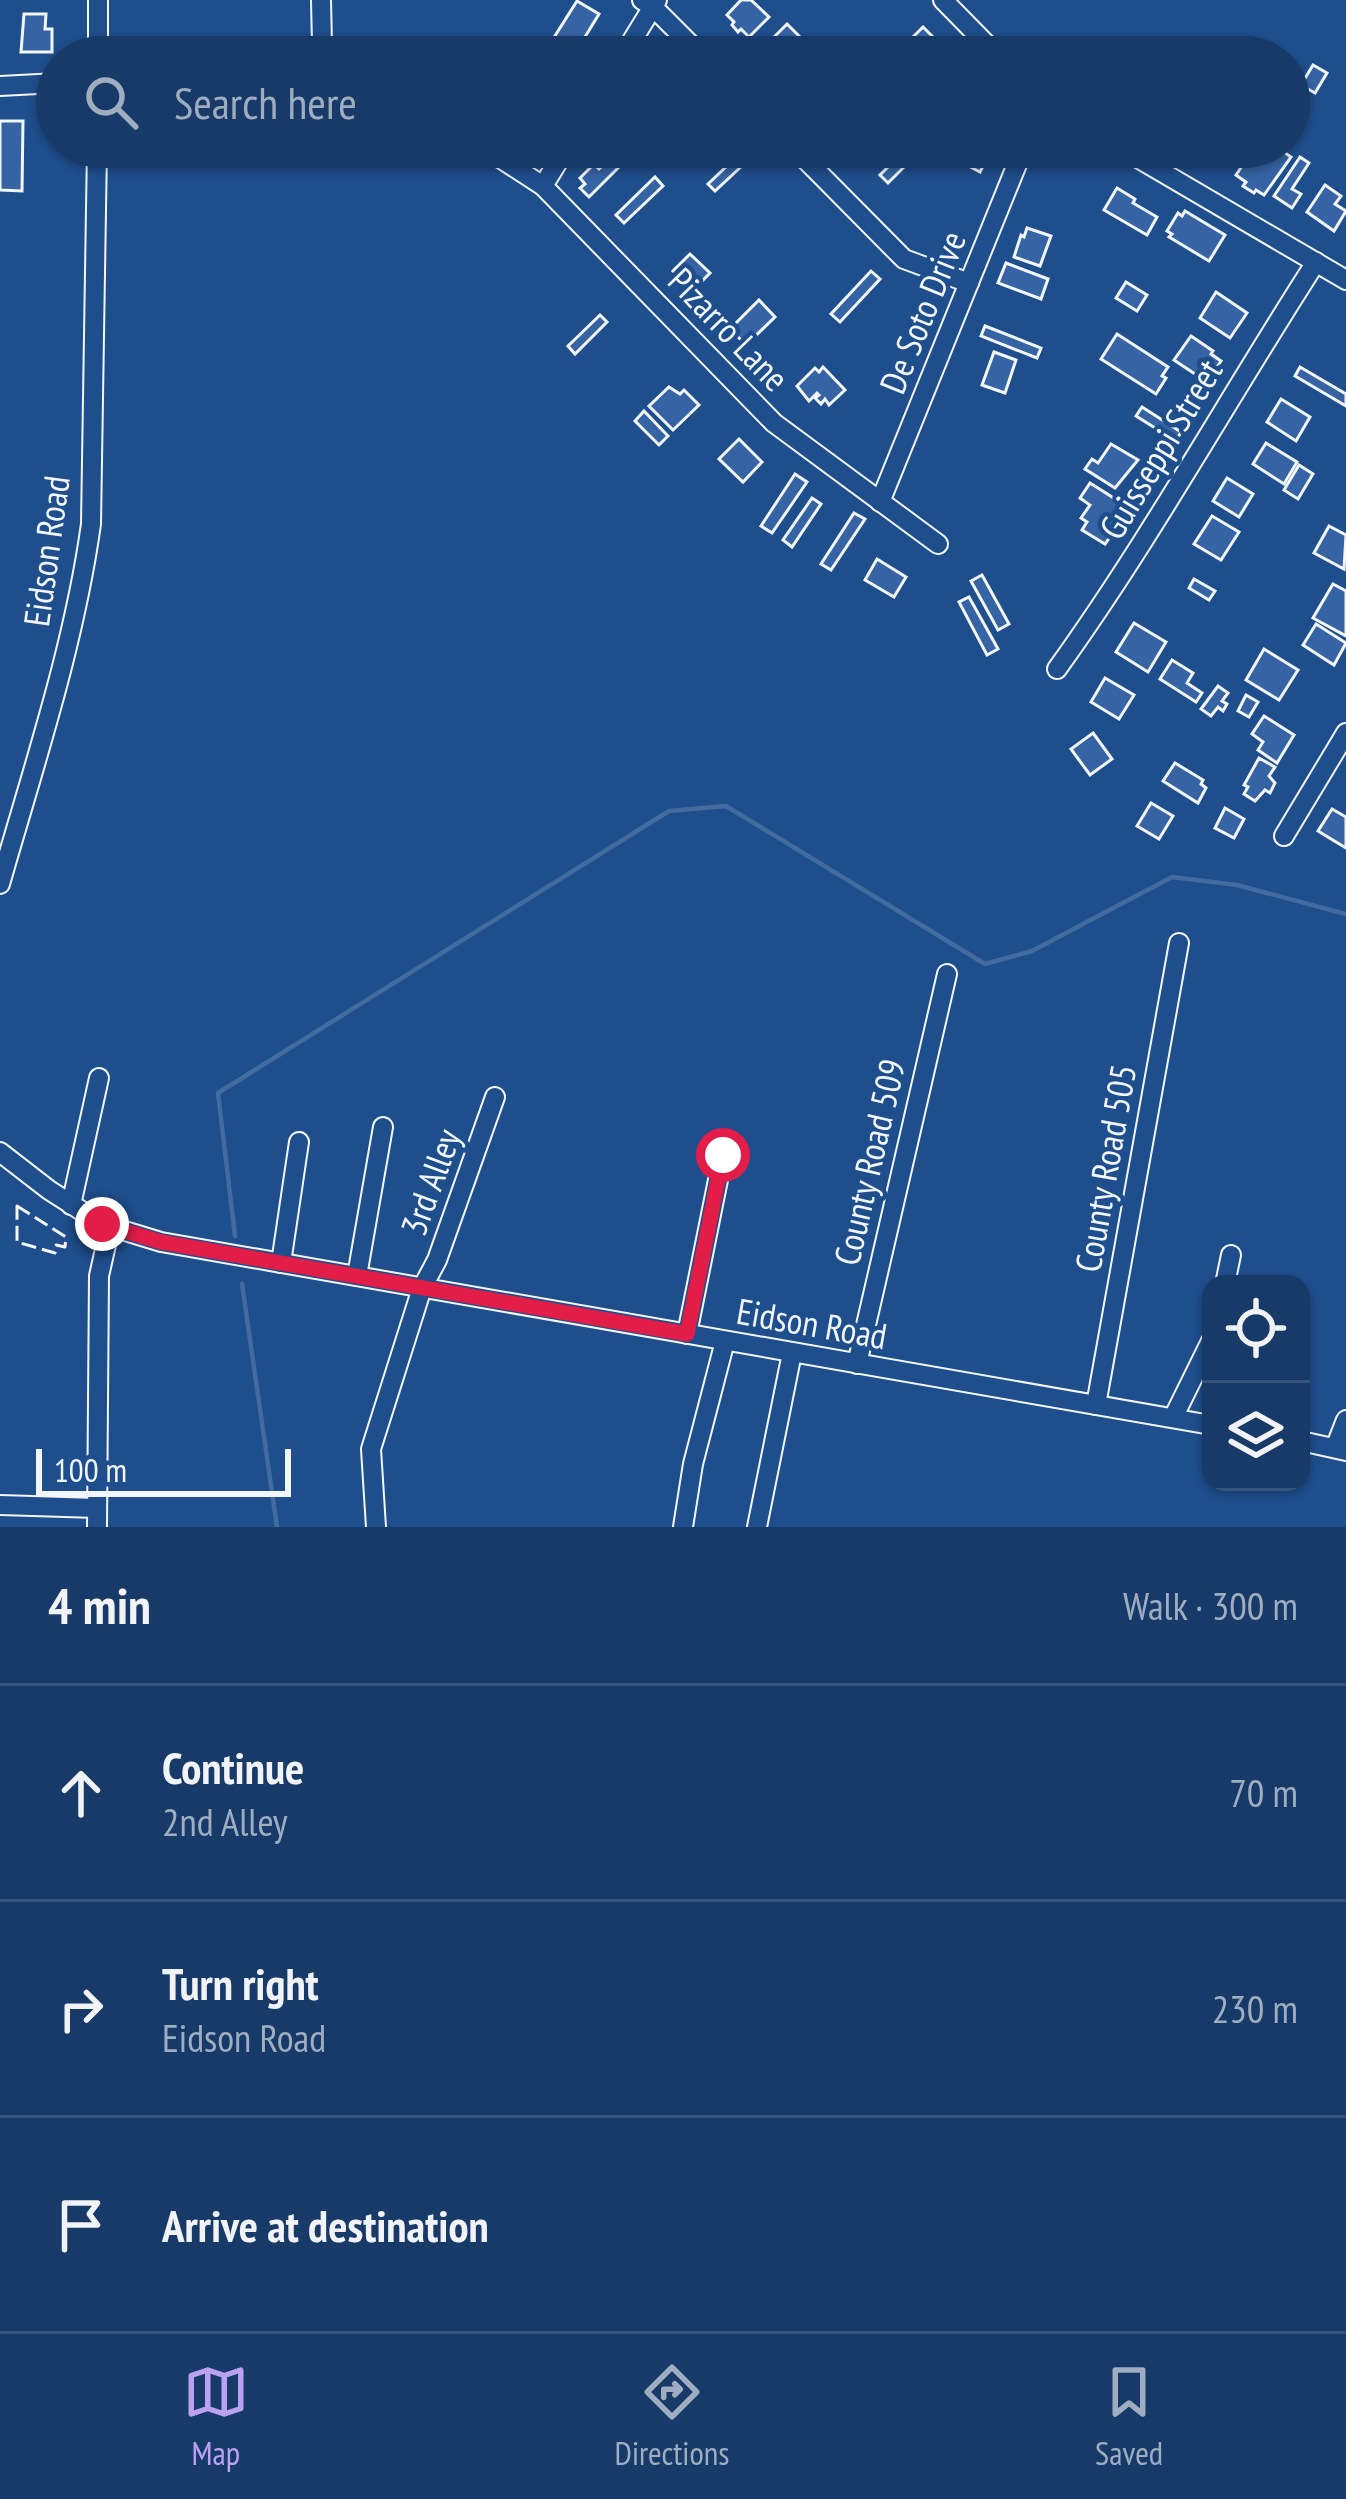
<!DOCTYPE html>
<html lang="en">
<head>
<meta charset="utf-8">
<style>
  :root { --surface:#173a69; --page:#244571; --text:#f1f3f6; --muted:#9eadc0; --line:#36547d; --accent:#bca0f2 }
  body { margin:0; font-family:"PT Sans Narrow",sans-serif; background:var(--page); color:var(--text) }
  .controls { position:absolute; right:36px; bottom:36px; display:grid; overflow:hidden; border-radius:24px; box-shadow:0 3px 9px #0004 }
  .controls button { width:108px; height:108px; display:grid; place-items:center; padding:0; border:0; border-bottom:3px solid var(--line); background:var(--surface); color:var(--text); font:60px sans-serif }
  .scale { position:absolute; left:36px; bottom:30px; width:255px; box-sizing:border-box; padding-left:12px; border:6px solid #f2f6ff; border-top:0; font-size:33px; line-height:42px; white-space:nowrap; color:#f2f6ff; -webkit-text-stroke:9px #1f4e8c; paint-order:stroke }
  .stop { position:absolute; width:36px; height:36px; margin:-27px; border:9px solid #e11d48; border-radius:50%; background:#fff }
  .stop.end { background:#e11d48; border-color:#fff; box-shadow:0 3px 12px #0008 }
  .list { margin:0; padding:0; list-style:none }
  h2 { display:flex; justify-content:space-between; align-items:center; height:156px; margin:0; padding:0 48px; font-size:51px }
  h2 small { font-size:39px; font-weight:400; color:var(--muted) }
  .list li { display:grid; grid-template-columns:78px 1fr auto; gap:36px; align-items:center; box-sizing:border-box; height:216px; padding:0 48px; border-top:3px solid var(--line) }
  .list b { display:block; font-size:45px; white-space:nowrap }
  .list p { margin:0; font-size:39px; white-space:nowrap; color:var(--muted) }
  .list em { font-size:39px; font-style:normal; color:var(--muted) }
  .icon { flex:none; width:66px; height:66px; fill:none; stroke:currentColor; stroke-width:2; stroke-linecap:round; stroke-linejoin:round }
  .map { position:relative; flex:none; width:1346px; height:1527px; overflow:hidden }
  .search { position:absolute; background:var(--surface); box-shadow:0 3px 9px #0004; left:36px; right:36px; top:36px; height:132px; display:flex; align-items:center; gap:30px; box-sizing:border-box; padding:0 42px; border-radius:66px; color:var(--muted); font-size:45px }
  .sheet { height:804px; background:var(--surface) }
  nav { display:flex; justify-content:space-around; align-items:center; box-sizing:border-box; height:168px; border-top:3px solid var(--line); background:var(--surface); font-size:33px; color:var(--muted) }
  nav a { display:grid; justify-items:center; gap:6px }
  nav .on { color:var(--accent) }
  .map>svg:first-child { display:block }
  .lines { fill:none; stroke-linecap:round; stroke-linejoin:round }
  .stream { stroke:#446ba0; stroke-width:4.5 }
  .building { fill:#3563a3; stroke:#f2f6ff; stroke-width:3 }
  .minor-casing { stroke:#f2f6ff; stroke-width:22 }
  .minor { stroke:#1f4e8c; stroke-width:18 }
  .fence { stroke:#f2f6ff; stroke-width:3; stroke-dasharray:15 6; stroke-linecap:butt }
  .route { stroke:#e11d48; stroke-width:15 }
  .labels { text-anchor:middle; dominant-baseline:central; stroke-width:9; stroke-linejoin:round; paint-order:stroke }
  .street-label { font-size:36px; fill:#f2f6ff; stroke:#1f4e8c }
</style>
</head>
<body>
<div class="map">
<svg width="1346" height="1527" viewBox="0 0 1346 1527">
  <rect width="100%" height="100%" fill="#1f4e8c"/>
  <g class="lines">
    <g class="stream">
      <polyline points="235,1236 218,1093 669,811 726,806 985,964 1032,951 1172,877 1237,885 1346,914"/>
      <polyline points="242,1284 277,1527"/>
    </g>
  </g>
  <g class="building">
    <polygon points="741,0 751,0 769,17 749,37 741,29 738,32 732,25 734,22 727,15"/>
    <polygon points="577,1 599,14 577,50 572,47 571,50 553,39"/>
    <polygon points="24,14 46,14 45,29 52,29 52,52 21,52"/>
    <polygon points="787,24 807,44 793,57 764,57 759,52"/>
    <polygon points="923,27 946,50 939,57 911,57 902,48"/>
    <polygon points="1313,65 1327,73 1315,93 1301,85"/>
    <polygon points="0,121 23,121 22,191 0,190"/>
    <polygon points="695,147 727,147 711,163"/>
    <polygon points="747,147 754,147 758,151 715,191 708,184"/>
    <polygon points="908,147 924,147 888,183 880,175"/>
    <polygon points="1255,147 1277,147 1291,157 1264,195 1256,190 1254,193 1243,186 1246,182 1236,175"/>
    <polygon points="618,151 626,160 589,197 580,188 585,184 580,178 594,164 599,169"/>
    <polygon points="974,151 989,155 980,172 967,165"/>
    <polygon points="1300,157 1309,163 1292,189 1301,194 1292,208 1274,196"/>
    <polygon points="655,177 663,186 624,223 616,215"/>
    <polygon points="1325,185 1341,196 1335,204 1346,211 1334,231 1307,212"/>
    <polygon points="1117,188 1135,199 1133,203 1157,217 1147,235 1104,210"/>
    <polygon points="1185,211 1225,235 1209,261 1169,237 1172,234 1167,231 1178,213 1182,216"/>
    <polygon points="1027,228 1051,236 1040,266 1014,257 1021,235 1024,237"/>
    <polygon points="690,254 710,273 693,290 673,271"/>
    <polygon points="1006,263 1048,279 1041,299 998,283"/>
    <polygon points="871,271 880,279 840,322 831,314"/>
    <polygon points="1126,282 1147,295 1137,311 1116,298"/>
    <polygon points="1216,292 1247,313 1230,338 1200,318"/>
    <polygon points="759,300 775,317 746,345 730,329"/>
    <polygon points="600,315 607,322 575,354 568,346"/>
    <polygon points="985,326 1041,348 1037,358 981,336"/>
    <polygon points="1117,334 1168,367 1162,376 1166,378 1156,394 1101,359"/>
    <polygon points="1191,336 1213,351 1211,354 1221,361 1207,382 1174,360"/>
    <polygon points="994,352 1016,360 1005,393 982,385"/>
    <polygon points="823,367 845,390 829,405 825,399 821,404 815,398 819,395 817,393 809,401 797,386 815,368 819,372"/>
    <polygon points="1300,367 1346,394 1346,406 1295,376"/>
    <polygon points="669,387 680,394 684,390 699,405 673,430 649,406"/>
    <polygon points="1281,399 1310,417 1296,441 1267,422"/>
    <polygon points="1142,407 1181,432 1176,441 1136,416"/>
    <polygon points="644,411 668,436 659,445 635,421"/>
    <polygon points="739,439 762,462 743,482 719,459"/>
    <polygon points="1266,443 1297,462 1284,484 1253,464"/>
    <polygon points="1111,444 1138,460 1115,488 1085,469 1092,459 1098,463"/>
    <polygon points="1299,465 1313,474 1298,499 1284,490"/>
    <polygon points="795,474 807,482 772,533 761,526"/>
    <polygon points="1227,478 1253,494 1239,517 1213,501"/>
    <polygon points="1090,483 1131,509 1105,544 1082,530 1087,522 1081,518 1090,505 1080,498"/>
    <polygon points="812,498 821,504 792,547 783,540"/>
    <polygon points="854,513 865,519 831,570 821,564"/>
    <polygon points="1212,516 1239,532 1221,560 1194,544"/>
    <polygon points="1329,526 1346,535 1344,569 1314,553"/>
    <polygon points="877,559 906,577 894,597 865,580"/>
    <polygon points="982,575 1009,624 998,630 971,581"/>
    <polygon points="1194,579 1215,591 1209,600 1189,588"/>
    <polygon points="1333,584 1346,591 1346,636 1313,618"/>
    <polygon points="969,597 998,649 987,655 959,602"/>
    <polygon points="1134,623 1166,642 1148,672 1116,652"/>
    <polygon points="1316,624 1346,643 1334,665 1303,645"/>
    <polygon points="1264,649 1298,670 1279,700 1246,680"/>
    <polygon points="1172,660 1193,673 1187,683 1202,693 1196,702 1160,679"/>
    <polygon points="1105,678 1134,695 1119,719 1091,702"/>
    <polygon points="1218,686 1228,693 1222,701 1227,704 1223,711 1218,707 1211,716 1201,709"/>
    <polygon points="1246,695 1258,702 1249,717 1238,711"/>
    <polygon points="1264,716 1294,735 1277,763 1258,750 1263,742 1252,734"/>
    <polygon points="1093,733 1112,759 1090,775 1071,749"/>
    <polygon points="1259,758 1275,767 1269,776 1275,783 1270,793 1265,790 1255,801 1244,794 1248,787 1244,785"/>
    <polygon points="1175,763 1203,780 1201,784 1206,788 1198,803 1163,781"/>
    <polygon points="1151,803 1173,816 1159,839 1137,826"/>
    <polygon points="1225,808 1244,819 1234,838 1215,828"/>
    <polygon points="1332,809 1346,817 1346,848 1318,831"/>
  </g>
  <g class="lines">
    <g class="minor-casing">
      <g id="minor">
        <polyline points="98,0 98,57"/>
        <polyline points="321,0 322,44 342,57"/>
        <polyline points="642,0 653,7 703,57"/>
        <polyline points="943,0 999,57"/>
        <polyline points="622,57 657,0"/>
        <polyline points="0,86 57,83"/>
        <polyline points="483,147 543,186 774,423 938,544"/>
        <polyline points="793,147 904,259 969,283"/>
        <polyline points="1119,147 1346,280"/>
        <polyline points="543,186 567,147"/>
        <polyline points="880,502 1024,147"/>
        <path d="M1057,669C1151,538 1229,397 1316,262"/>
        <polyline points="1284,836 1346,733"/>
        <path d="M0,884C34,765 74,646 91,524L97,147"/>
        <polyline points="0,1152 49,1190 102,1224 161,1242 1211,1425"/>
        <polyline points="71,1205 99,1078"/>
        <polyline points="281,1263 299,1142"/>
        <polyline points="357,1276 383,1127"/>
        <polyline points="1225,1284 1231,1255"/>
        <polyline points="687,1334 723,1155"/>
        <polyline points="857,1364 947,974"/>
        <polyline points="1096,1405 1179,943"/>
        <polyline points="1173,1418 1211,1341"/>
        <polyline points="1301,1441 1346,1451"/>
        <polyline points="1335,1448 1346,1420"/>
        <polyline points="0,1505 97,1508"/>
        <polyline points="97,1527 99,1276 110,1227"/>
        <polyline points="376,1527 371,1449 422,1288 437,1260 495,1097"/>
        <polyline points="683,1527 693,1464 725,1341"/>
        <polyline points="757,1527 792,1353"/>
      </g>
    </g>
    <use href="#minor" class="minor"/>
    <polygon class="fence" points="17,1206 66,1237 65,1247 56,1245 55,1253 17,1242"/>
  </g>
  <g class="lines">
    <polyline class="route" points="102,1224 161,1242 687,1334 723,1155"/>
  </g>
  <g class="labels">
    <g class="street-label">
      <text transform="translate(922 312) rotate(-68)">De Soto Drive</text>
      <text transform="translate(729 329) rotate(46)">Pizarro Lane</text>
      <text transform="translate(1160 449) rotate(-59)">Guisseppi Street</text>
      <text transform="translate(46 551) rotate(-82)">Eidson Road</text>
      <text transform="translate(869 1162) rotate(-77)">County Road 509</text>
      <text transform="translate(1105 1168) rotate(-80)">County Road 505</text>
      <text transform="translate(430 1182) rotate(-70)">3rd Alley</text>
      <text transform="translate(812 1323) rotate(10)">Eidson Road</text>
    </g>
  </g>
</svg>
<div class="controls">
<button><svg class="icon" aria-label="locate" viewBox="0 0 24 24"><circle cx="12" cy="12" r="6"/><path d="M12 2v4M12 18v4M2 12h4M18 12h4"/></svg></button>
<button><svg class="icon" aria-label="layers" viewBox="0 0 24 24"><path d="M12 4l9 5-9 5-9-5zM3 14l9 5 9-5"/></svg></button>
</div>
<div class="scale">100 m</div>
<div class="stop" style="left:723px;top:1155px"></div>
<div class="stop end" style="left:102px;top:1224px"></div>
<div class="search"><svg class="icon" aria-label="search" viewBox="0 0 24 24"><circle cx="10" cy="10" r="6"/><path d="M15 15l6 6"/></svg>Search here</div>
</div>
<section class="sheet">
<h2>4 min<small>Walk · 300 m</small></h2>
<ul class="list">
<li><svg class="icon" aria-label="ahead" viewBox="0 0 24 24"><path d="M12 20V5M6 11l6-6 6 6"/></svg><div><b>Continue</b><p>2nd Alley</p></div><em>70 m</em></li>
<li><svg class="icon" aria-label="right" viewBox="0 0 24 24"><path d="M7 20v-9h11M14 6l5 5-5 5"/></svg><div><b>Turn right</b><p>Eidson Road</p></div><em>230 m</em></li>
<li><svg class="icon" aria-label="arrive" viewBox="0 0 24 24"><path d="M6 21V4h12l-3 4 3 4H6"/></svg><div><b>Arrive at destination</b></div></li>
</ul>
</section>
<nav>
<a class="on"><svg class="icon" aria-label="map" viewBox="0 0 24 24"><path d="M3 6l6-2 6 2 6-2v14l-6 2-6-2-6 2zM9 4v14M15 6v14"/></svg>Map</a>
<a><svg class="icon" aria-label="directions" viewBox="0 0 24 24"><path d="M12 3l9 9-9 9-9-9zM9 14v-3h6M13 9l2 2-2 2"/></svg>Directions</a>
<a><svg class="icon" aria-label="saved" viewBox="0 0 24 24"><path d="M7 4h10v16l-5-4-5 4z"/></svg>Saved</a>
</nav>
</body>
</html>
